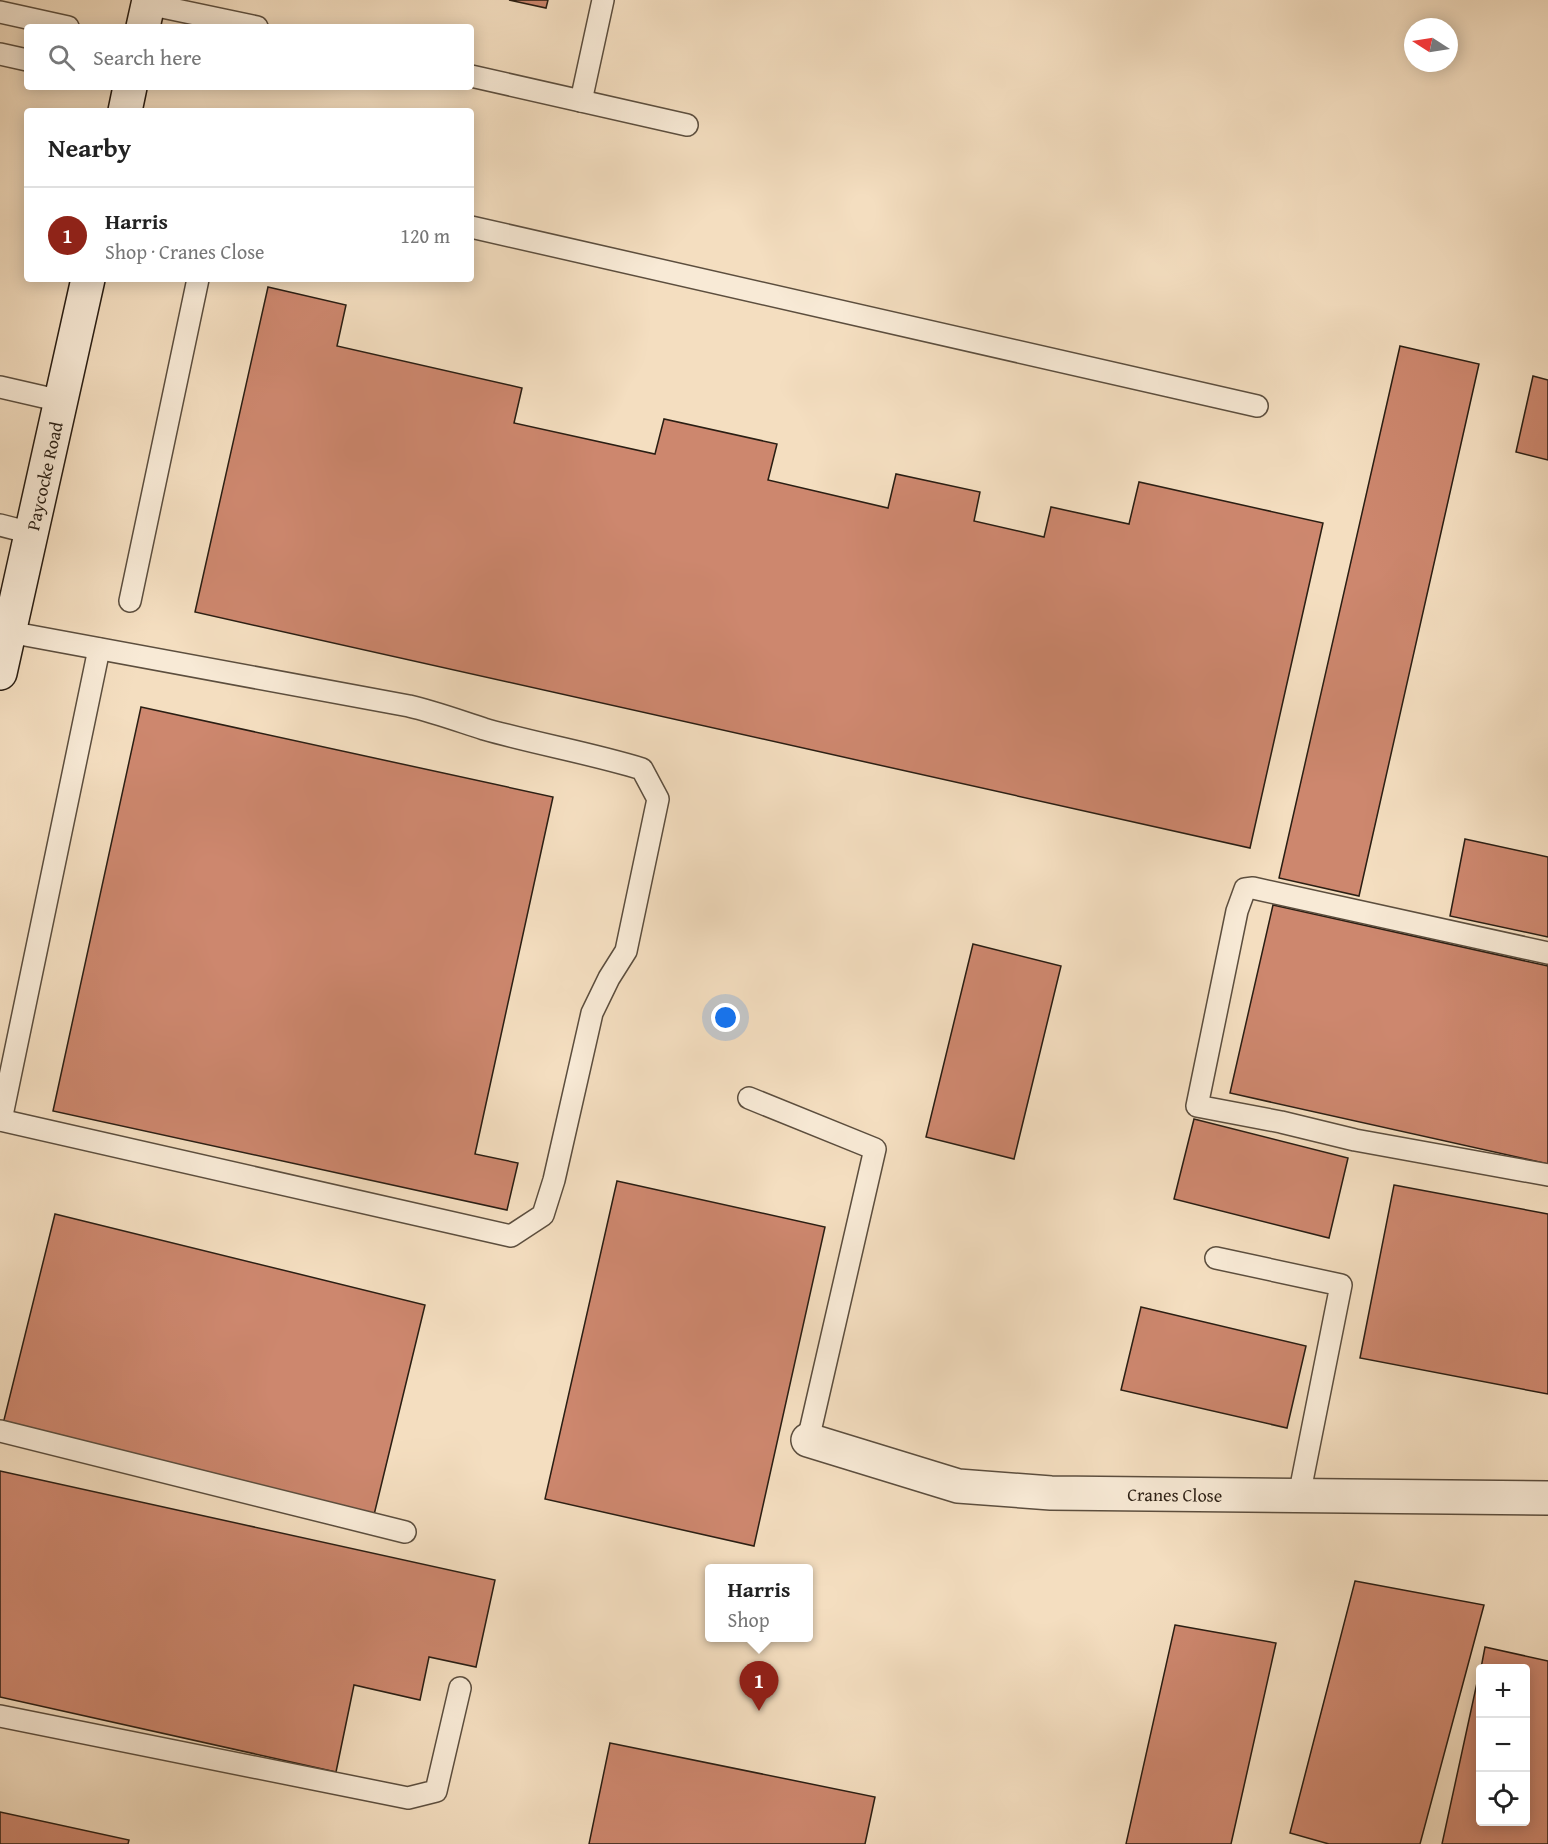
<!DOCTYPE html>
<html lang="en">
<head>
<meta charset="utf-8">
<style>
  :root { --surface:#fff; --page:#f2f2f2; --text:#222; --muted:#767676; --line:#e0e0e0; --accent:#8f2418 }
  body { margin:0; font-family:"Gentium Book Plus",serif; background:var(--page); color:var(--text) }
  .controls { position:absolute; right:18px; bottom:18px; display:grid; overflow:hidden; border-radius:6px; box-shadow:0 3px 15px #0003 }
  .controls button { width:54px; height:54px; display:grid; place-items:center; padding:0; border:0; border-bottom:2px solid var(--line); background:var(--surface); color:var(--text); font:30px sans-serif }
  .compass { position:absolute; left:1404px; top:18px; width:54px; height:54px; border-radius:50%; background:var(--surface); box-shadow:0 3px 15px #0003; rotate:282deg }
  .you { position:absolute; left:726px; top:1018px; width:21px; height:21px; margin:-15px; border:4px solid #fff; border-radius:50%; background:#1a73e8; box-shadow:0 0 0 9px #1a73e833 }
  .badge { display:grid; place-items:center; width:39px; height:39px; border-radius:50%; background:var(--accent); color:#fff; font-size:20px; font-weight:700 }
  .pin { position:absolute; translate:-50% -50px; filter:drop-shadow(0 2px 3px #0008) }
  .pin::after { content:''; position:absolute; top:32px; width:21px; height:18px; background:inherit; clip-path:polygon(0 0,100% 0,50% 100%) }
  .popup { position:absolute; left:705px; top:1564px; width:108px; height:78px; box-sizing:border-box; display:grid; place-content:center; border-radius:6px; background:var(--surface); filter:drop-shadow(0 2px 4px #0005); font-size:20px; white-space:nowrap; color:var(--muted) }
  .popup b { font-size:22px; color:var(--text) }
  .popup::after { content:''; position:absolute; left:50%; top:100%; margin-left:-12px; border:12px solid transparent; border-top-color:var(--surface) }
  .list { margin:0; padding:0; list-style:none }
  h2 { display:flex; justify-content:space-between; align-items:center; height:78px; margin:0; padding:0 24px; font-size:26px }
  h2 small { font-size:20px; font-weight:400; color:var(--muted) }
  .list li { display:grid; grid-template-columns:39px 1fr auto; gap:18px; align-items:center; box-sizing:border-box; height:96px; padding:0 24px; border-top:2px solid var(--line) }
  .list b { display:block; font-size:22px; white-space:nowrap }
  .list p { margin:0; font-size:20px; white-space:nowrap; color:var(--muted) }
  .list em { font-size:20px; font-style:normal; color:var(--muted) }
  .icon { flex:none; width:33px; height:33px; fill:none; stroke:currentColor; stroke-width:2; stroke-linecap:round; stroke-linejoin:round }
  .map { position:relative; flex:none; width:1548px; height:1844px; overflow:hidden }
  .search { position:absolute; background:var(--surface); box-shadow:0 3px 15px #0003; left:24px; top:24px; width:450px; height:66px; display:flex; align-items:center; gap:15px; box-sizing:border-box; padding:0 21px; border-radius:6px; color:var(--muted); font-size:22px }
  .panel { position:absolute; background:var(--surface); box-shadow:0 3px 15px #0003; left:24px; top:108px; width:450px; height:174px; border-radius:6px }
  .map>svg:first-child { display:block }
  .building { fill:#cd876e; stroke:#2a1e13; stroke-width:1.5 }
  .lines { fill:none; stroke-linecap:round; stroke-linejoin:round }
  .lane-casing { stroke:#5c4e3e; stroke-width:24 }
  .street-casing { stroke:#5c4e3e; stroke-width:36 }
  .secondary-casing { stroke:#2a1e13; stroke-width:36 }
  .lane { stroke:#f8ead6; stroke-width:21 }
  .street { stroke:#f8ead6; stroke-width:33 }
  .secondary { stroke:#f8ead6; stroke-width:33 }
  .labels { text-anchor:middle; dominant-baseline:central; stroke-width:5; stroke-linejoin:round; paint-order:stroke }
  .street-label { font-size:18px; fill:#2a1e13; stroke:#f8ead6 }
</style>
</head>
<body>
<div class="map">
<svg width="1548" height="1844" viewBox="0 0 1548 1844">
  <rect width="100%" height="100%" fill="#f4dec0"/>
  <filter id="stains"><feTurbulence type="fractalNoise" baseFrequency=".00333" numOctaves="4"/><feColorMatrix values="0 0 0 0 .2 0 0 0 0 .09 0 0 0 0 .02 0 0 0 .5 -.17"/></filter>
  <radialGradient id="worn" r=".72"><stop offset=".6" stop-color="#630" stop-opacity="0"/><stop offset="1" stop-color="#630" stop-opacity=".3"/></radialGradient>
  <g class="building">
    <polygon points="509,0 548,0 546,8"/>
    <polygon points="268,287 346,305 337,346 522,388 514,423 655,454 664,419 777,444 768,480 888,508 896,474 980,492 974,521 1044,537 1051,507 1129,524 1139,482 1323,523 1250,848 195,612"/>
    <polygon points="1400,346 1479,364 1359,896 1279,878"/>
    <polygon points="1533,376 1548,380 1548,460 1516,452"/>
    <polygon points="141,707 553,797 475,1154 518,1163 507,1210 53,1111"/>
    <polygon points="1465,839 1548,857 1548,937 1450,916"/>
    <polygon points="1273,905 1548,966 1548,1164 1230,1093"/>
    <polygon points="973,944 1061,966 1014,1159 926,1137"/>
    <polygon points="1194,1119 1348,1158 1329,1238 1174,1199"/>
    <polygon points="617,1181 825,1227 754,1546 545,1499"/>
    <polygon points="1394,1185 1548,1214 1548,1394 1360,1358"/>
    <polygon points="55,1214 425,1305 373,1519 2,1428"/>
    <polygon points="1141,1307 1306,1346 1287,1428 1121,1390"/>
    <polygon points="0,1471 495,1580 476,1667 429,1657 420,1700 354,1685 336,1772 0,1697"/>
    <polygon points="1355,1581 1484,1605 1420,1844 1329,1844 1290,1833"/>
    <polygon points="1175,1625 1276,1643 1231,1844 1126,1844"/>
    <polygon points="1485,1647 1548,1661 1548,1844 1442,1844 1480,1669 1480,1822 1526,1822 1526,1668 1481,1668"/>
    <polygon points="610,1743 875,1797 865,1844 589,1844"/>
    <polygon points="0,1812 129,1840 128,1844 0,1844"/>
  </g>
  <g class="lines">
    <g class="lane-casing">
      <g id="lane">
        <polyline points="148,4 257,27"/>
        <polyline points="0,12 68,27"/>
        <polyline points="0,54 27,60"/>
        <polyline points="471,76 687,125"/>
        <polyline points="581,101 603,0"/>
        <polyline points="471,227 1257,406"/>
        <polyline points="0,387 61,401"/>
        <polyline points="0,525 31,533"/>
        <polyline points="130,601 198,279"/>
        <polyline points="1548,953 1253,888 1245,889 1237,911 1197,1106 1281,1122 1355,1140 1548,1175"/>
        <polyline points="749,1098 875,1149 808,1440"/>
        <path d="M0,1120L511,1236L543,1215L554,1180L592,1013L609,978L626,951L658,799L642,769C590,753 536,744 484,729C459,721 435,712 409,706L9,632"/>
        <polyline points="1,1120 99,649"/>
        <polyline points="1216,1258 1341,1285 1299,1496"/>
        <polyline points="0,1431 405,1532"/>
        <polyline points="0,1716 408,1798 436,1791 460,1688"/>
      </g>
    </g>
    <g class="street-casing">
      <g id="street">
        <path id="s1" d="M808,1440L958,1486L1051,1493L1548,1498"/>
      </g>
    </g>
    <g class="secondary-casing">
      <g id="secondary">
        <polyline points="143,27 149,0"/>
        <polyline points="125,111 130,87"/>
        <path id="s2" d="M0,673L88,279"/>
      </g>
    </g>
    <use href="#lane" class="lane"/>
    <use href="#street" class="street"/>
    <use href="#secondary" class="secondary"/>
  </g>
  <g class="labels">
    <g class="street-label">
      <text stroke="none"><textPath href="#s2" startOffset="202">Paycocke Road</textPath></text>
      <text stroke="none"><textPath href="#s1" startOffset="374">Cranes Close</textPath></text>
    </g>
  </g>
  <rect width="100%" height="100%" filter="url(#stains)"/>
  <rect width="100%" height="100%" fill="url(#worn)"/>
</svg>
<div class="controls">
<button>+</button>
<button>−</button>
<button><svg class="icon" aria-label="locate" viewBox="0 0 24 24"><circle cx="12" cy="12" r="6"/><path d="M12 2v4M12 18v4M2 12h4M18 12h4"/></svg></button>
</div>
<svg class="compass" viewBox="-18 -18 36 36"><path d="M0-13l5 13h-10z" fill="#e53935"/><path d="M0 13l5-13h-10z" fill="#767676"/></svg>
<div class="you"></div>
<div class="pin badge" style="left:759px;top:1711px">1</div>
<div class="popup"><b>Harris</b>Shop</div>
<div class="search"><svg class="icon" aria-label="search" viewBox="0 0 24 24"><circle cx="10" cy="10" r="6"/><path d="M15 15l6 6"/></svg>Search here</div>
<section class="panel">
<h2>Nearby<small></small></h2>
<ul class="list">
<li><span class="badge">1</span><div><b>Harris</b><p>Shop · Cranes Close</p></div><em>120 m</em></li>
</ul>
</section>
</div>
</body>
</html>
